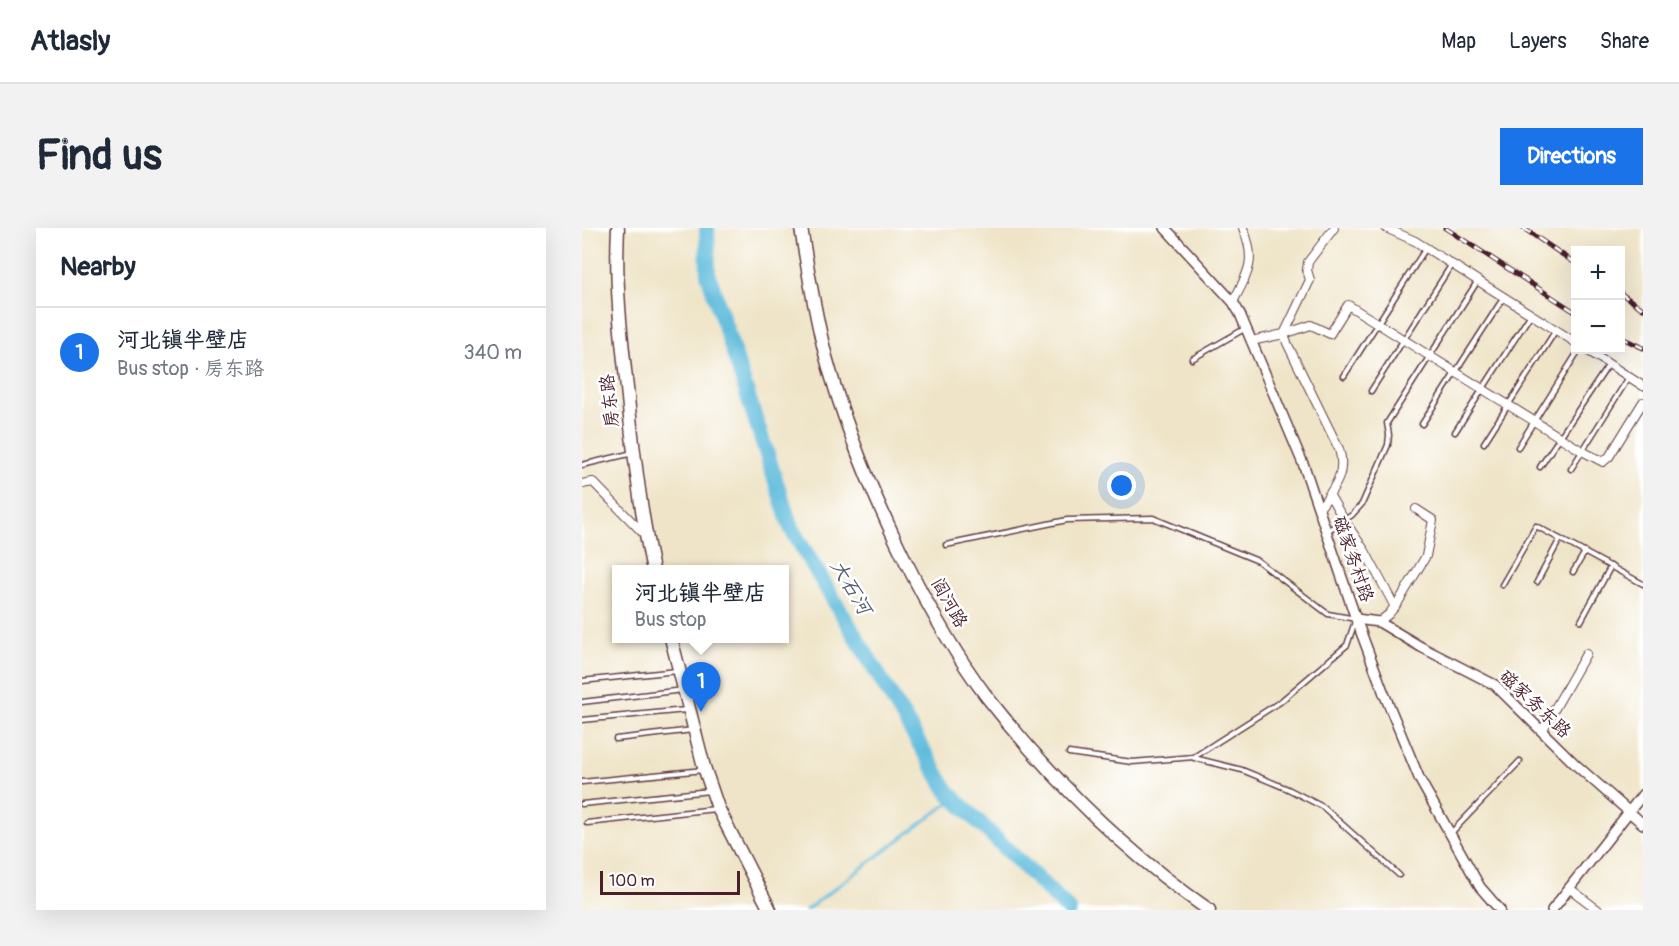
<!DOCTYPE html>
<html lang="en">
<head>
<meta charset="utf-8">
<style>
  :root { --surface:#fff; --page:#f2f2f3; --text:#1f2937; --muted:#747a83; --line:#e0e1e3; --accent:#1a73e8 }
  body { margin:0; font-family:Pangolin,"LXGW WenKai TC",sans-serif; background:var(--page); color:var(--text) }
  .controls { position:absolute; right:18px; top:18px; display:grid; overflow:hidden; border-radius:0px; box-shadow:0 6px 24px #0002 }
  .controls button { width:54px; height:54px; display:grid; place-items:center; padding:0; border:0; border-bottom:2px solid var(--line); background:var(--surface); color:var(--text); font:30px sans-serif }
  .scale { position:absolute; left:18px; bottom:15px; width:140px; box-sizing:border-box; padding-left:6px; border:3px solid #4a1f2b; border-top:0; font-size:16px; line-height:21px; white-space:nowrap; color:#4a1f2b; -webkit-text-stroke:4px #fff; paint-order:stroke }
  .you { position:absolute; left:540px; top:258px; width:21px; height:21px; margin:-15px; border:4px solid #fff; border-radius:50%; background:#1a73e8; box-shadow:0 0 0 9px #1a73e833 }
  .badge { display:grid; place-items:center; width:39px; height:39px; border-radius:50%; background:var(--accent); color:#fff; font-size:20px; font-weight:700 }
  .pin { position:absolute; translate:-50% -50px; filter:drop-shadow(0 2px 3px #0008) }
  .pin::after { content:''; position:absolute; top:32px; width:21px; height:18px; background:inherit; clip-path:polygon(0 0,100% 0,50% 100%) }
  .popup { position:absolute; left:30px; top:337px; width:177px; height:78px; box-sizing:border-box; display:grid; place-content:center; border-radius:0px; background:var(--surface); filter:drop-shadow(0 2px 4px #0005); font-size:20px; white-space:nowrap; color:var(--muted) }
  .popup b { font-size:22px; color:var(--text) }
  .popup::after { content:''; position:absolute; left:50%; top:100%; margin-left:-12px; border:12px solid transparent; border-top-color:var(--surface) }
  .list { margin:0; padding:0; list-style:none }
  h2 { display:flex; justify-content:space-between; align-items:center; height:78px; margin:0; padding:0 24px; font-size:26px }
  h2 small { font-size:20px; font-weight:400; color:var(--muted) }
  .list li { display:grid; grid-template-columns:39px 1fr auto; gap:18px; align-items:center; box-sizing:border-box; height:90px; padding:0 24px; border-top:2px solid var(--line) }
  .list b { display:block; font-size:22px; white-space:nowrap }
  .list p { margin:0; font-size:20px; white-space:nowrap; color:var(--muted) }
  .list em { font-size:20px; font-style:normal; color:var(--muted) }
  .map { position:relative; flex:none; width:1061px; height:682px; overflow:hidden; border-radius:0px }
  header { display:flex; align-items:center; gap:36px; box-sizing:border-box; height:84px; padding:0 30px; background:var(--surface); border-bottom:2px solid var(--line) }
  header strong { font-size:28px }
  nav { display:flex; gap:33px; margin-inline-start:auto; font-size:21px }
  .intro { display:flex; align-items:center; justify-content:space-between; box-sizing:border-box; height:144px; padding:0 36px }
  h1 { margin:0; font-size:42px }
  .button { padding:15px 27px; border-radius:0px; background:var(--accent); color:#fff; font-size:21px; font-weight:700 }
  main { display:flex; gap:36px; padding:0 36px }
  aside { flex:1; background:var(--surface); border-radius:0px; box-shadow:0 6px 24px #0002 }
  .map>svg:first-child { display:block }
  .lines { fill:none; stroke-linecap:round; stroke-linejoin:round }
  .stream { stroke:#5ebbdc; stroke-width:3 }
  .river { stroke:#5ebbdc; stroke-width:16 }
  .service-casing { stroke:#633d42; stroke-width:7 }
  .minor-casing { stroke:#633d42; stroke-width:10 }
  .tertiary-casing { stroke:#633d42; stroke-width:12 }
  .primary-casing { stroke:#633d42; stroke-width:15 }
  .trunk-casing { stroke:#633d42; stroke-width:15 }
  .service { stroke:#fff; stroke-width:4 }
  .minor { stroke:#fff; stroke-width:8 }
  .tertiary { stroke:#fff; stroke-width:9 }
  .primary { stroke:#fff; stroke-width:12 }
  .trunk { stroke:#fff; stroke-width:12 }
  .rail-casing { stroke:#4a1f2b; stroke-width:5 }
  .rail { stroke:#fff; stroke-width:3; stroke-dasharray:9; stroke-linecap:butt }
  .labels { text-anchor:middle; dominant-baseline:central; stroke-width:5; stroke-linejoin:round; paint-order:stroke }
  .street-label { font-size:18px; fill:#4a1f2b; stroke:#fff }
  .water-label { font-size:20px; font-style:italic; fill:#525d72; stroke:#fff }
</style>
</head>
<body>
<header>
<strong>Atlasly</strong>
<nav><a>Map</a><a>Layers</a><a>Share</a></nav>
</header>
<div class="intro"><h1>Find us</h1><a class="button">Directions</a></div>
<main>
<aside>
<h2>Nearby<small></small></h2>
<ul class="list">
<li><span class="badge">1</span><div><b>河北镇半壁店</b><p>Bus stop · 房东路</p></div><em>340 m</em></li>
</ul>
</aside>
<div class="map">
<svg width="1061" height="682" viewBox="0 0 1061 682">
  <rect width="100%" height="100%" fill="#fff"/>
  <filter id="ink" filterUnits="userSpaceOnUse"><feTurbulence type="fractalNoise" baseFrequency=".0167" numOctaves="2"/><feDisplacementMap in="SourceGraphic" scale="12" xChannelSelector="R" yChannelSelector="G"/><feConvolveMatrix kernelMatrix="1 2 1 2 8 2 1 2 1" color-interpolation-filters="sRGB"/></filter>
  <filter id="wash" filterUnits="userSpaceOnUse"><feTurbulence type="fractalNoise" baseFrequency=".008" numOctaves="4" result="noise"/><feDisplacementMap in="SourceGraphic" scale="24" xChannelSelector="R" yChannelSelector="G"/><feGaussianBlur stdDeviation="1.35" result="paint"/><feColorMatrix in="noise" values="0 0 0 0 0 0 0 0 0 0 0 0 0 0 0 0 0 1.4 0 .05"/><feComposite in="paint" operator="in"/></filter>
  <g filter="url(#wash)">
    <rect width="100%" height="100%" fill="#efe4c7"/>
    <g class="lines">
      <polyline class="stream" points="224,682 373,570"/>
      <polyline class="river" points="125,0 126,46 209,300 366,564 487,682"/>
    </g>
  </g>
  <g filter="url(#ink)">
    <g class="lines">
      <g class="service-casing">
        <g id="service">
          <polyline points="610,131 664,100"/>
          <polyline points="762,148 844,20"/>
          <polyline points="789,163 870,36"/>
          <polyline points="840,196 922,69"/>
          <polyline points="873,204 949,86"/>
          <polyline points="902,215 974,102"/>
          <polyline points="936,219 997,122"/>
          <polyline points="0,237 51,225"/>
          <polyline points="958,239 1027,136"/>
          <polyline points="989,241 1047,149"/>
          <polyline points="745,303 770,287 780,276 806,217 807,207 805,195 895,54"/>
          <polyline points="364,317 485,292 571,290 676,333 746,386 774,391 765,417 698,474 612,529 550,534 487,525"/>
          <polyline points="991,344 1003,324"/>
          <polyline points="955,354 978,311"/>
          <polyline points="920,357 954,298 1061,356"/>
          <polyline points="999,393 1029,338"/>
          <polyline points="0,453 95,443"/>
          <polyline points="0,474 101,462"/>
          <polyline points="0,492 104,482"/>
          <polyline points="34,511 111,502"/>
          <polyline points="612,530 660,542 706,561 741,579 817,647"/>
          <polyline points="0,554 122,542"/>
          <polyline points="0,576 128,563"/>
          <polyline points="5,595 133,581"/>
          <polyline points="869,605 938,533"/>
        </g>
      </g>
      <g class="minor-casing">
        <g id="minor">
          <polyline points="804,0 833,13 993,114"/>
          <path d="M651,74C666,45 675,33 661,0"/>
          <polyline points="669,113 702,106 729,97 748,106 766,77 1000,223 1021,234 1027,229 1061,174"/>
          <polyline points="1005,122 1061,158"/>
          <polyline points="0,256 11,254 63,307"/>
          <polyline points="747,266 762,292 783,323 813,379"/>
          <path d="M737,281C751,261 765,247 757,221L705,115L702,106L728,52L725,42L726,34L752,0"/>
          <polyline points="797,394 807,386 817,373 844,328 851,292 834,281"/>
          <polyline points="960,503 1004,426"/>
          <polyline points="987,660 1016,682"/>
        </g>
      </g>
      <g class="tertiary-casing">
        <g id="tertiary">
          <polyline points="583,0 651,74 658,86 722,238 774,391 801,463 838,552 898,659 918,682"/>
          <polyline points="774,391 797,394 839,419 913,457 994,537 1061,596"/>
          <polyline points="970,682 1061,566"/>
        </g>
      </g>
      <g class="primary-casing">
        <g id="primary">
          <path d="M36,0C33,54 39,107 45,160C51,221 58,282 71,342"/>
          <polyline points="89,410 122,539 136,580 188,682"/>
        </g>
      </g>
      <g class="trunk-casing">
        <path id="trunk" d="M219,0C226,44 233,87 244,129C264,202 292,270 325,336C348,382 374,428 405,469C468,549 543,624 627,682"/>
      </g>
      <use href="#service" class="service"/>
      <use href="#minor" class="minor"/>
      <use href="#tertiary" class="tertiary"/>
      <use href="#primary" class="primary"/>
      <use href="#trunk" class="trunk"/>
      <g class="rail-casing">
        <g id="rail">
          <polyline points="863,0 993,84"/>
          <polyline points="941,0 993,35"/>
          <polyline points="1038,65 1061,81"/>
          <polyline points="1038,109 1061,120"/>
        </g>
      </g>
      <use href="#rail" class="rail"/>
    </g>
  </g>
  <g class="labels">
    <g class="street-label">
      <text transform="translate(28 173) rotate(-96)">房东路</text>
      <text transform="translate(771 331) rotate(71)">磁家务村路</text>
      <text transform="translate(367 375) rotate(60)">阎河路</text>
      <text transform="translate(953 476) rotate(43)">磁家务东路</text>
    </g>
    <g class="water-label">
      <text transform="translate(269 359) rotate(59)">大石河</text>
    </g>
  </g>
</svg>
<div class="controls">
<button>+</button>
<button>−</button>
</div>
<div class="scale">100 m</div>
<div class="you"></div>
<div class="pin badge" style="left:119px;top:484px">1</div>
<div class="popup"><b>河北镇半壁店</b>Bus stop</div>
</div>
</main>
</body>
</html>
